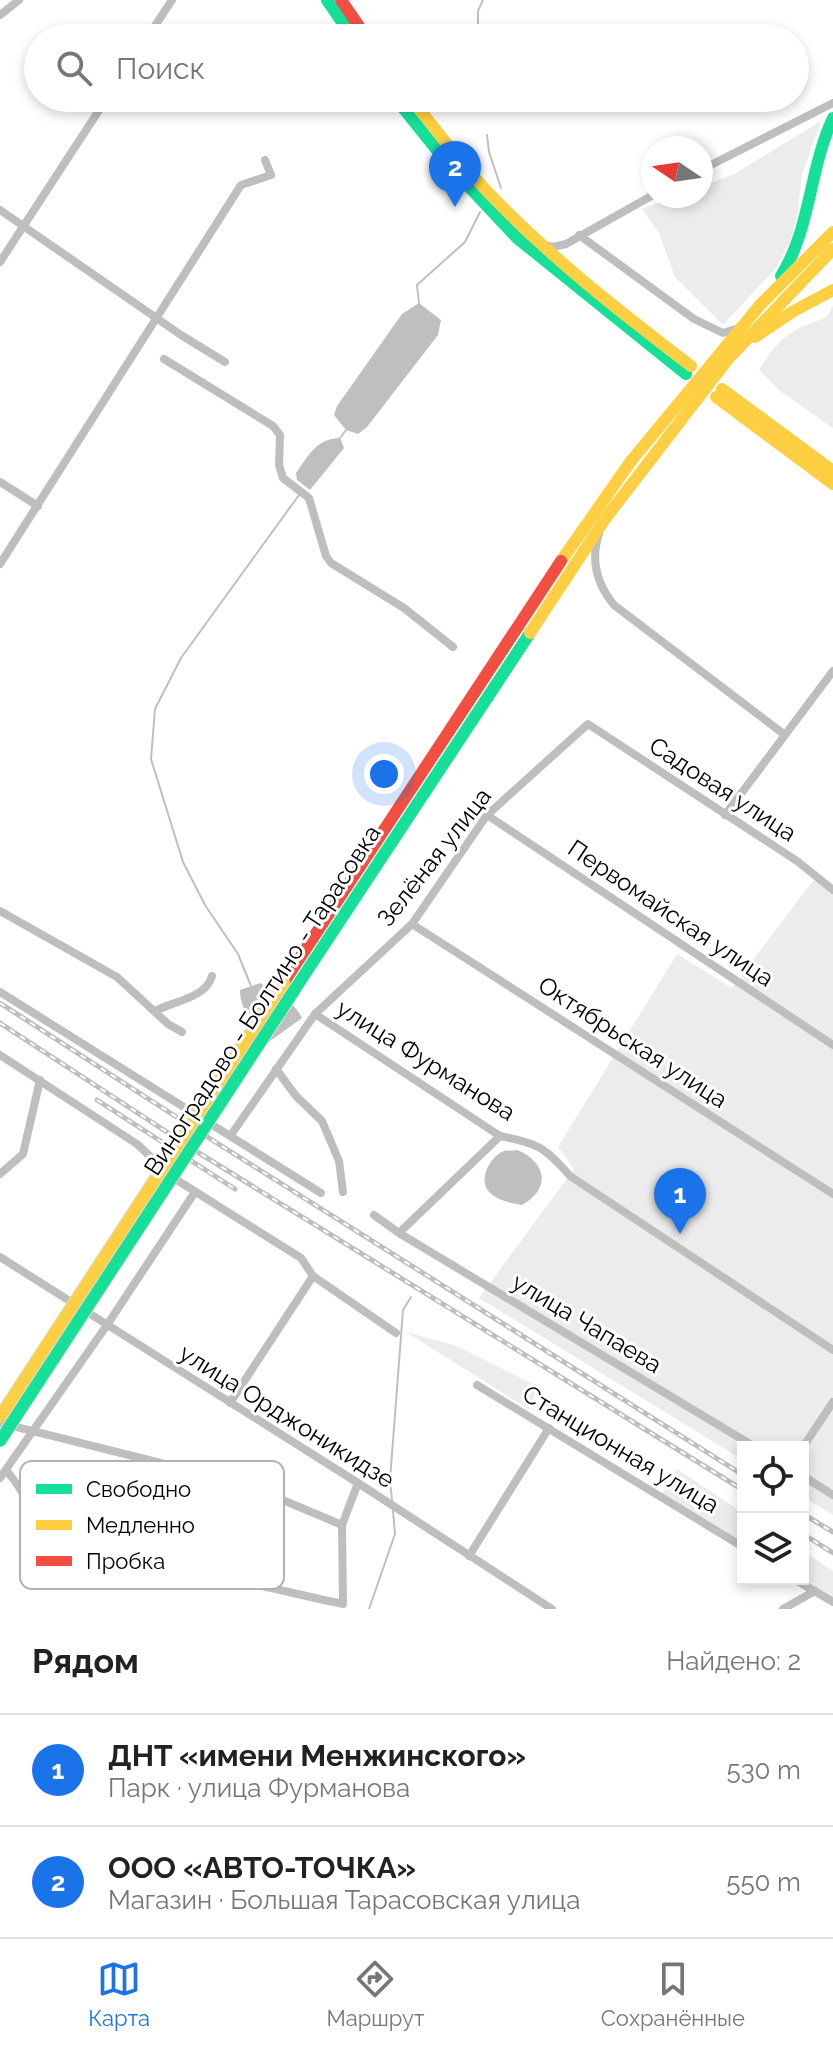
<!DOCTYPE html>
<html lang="ru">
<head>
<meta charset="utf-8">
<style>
  :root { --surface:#fff; --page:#f6f6f6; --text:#222; --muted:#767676; --line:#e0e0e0; --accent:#1a73e8 }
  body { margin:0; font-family:Raleway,sans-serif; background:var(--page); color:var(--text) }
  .controls { position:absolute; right:24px; bottom:24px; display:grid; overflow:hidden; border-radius:0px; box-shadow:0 4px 12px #0003 }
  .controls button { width:72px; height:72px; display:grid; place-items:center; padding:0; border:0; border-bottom:2px solid var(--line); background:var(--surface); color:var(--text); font:40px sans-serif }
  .compass { position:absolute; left:641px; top:136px; width:72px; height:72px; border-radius:50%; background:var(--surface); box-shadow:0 4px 12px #0003; rotate:283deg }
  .you { position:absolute; left:384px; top:774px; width:28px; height:28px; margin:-20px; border:6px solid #fff; border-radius:50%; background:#1a73e8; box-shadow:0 0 0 12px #1a73e833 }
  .badge { display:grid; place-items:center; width:52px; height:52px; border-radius:50%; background:var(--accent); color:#fff; font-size:26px; font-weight:700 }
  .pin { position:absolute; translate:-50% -66px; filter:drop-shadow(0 2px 4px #0008) }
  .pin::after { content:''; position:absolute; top:42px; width:28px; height:24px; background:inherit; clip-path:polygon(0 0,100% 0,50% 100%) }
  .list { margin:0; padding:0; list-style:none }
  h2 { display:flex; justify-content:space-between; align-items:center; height:104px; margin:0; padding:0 32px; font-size:34px }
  h2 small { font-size:26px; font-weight:400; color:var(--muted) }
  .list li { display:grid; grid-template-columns:52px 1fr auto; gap:24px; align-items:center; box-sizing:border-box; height:112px; padding:0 32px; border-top:2px solid var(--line) }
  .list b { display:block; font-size:30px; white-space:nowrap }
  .list p { margin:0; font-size:26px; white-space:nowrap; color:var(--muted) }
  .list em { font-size:26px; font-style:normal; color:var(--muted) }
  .icon { flex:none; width:44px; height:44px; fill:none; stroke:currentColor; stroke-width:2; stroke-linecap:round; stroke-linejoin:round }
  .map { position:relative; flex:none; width:833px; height:1609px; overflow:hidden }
  .search { position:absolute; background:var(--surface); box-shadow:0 4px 12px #0003; left:24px; right:24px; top:24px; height:88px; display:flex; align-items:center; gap:20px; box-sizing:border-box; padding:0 28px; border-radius:44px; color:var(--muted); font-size:30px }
  .sheet { height:328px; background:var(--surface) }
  nav { display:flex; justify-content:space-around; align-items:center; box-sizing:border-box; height:112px; border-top:2px solid var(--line); background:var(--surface); font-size:22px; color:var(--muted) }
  nav a { display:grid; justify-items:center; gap:4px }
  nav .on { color:var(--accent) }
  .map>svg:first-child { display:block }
  .green { fill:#ececec }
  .water { fill:#bfbfbf }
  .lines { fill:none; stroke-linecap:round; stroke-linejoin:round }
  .stream { stroke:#bfbfbf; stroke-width:2 }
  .street { stroke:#bebebe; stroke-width:8 }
  .fast { stroke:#16e098; stroke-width:12 }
  .slow { stroke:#ffcf43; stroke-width:12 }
  .jam { stroke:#f24e42; stroke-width:12 }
  .rail-casing { stroke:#bebebe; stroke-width:5 }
  .rail { stroke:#fff; stroke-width:2; stroke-dasharray:6; stroke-linecap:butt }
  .fast-bridge-casing { stroke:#dbdbdb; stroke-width:14; stroke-linecap:butt }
  .slow-bridge-casing { stroke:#dbdbdb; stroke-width:14; stroke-linecap:butt }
  .fast-bridge { stroke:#16e098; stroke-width:12 }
  .slow-bridge { stroke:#ffcf43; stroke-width:12 }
  .labels { text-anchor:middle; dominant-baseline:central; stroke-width:6; stroke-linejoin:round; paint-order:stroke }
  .street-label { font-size:24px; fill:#000; stroke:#fff }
  .key { fill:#fff; stroke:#b2b2b2; stroke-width:2 }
  .key-label { font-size:22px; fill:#000 }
</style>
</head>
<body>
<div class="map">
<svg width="833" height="1609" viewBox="0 0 833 1609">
  <rect width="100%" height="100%" fill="#fff"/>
  <g class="green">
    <polygon points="821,121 802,174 798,211 790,242 776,268 723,325 675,277 659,233 642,209 678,196 701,196 701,187 734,174"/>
    <path d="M833,306V428L780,391L759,370C781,335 789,331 827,317Z"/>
    <polygon points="815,878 833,893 833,1515 803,1497 803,1447 743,1447 743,1460 479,1298 574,1169 558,1147 677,954 732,988"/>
    <polygon points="406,1332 457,1346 537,1386 530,1410"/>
    <polygon points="677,1469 743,1513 743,1545 661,1496"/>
    <polygon points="803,1551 833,1571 833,1598 801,1579 803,1579"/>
  </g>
  <g class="water">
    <polygon points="419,303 441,320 438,335 367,427 358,434 346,430 334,415 337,406 402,314"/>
    <path d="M340,438L344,448L310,490L297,480L296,473C309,455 316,439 340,438Z"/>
    <path d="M260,983C277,992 294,1001 302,1018L266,1044C255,1029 240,1010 240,990Z"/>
    <path d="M517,1150C547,1162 551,1189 522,1205C510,1203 494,1200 487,1189C479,1177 492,1155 504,1151C508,1150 513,1151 517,1150Z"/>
  </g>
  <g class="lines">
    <g class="stream">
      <polyline points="478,38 478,11 483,0"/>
      <polyline points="487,135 489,152 501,188"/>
      <polyline points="419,303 417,285 465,242 480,212"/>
      <polyline points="340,438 346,430"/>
      <polyline points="251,986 238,954 205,905 183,862 151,759 155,709 181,658 299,495"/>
      <polyline points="392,1500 390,1480 403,1310 411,1297"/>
      <polyline points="369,1609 395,1534 393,1511"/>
    </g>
    <g class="street">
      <polyline points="0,15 19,0"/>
      <polyline points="151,32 163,38"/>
      <polyline points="147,38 172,0"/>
      <polyline points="701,170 833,103"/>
      <polyline points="0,210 181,335 225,362"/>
      <polyline points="579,235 694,319 723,333 739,328"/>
      <polyline points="544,245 553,247 566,244 653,195"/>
      <polyline points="0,262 107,98"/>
      <polyline points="164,359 273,426 280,435 279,465 283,478 309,498 326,556 331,563 404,608 453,647"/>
      <polyline points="0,482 38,506"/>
      <path d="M599,534C590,561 597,584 614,605L785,735"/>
      <polyline points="0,564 241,185 271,175 265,160"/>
      <polyline points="487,815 833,1045"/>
      <polyline points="725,815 833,671"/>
      <polyline points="0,911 117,977 168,1024 182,1032"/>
      <polyline points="412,924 833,1194"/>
      <polyline points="0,992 321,1193"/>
      <path d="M155,1011C174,1001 206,998 212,976"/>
      <path d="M315,1014L500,1136C537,1143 545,1147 570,1176L833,1350"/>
      <polyline points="0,1055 137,1144 172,1177 301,1258 313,1276 396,1333"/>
      <polyline points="276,1069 296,1096 322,1121 339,1161 343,1192"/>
      <polyline points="231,1135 315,1014 412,924 487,815 588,724 797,861 833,890"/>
      <polyline points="0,1174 23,1154 40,1080"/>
      <polyline points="374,1215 399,1233 755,1447"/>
      <polyline points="399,1233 500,1136"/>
      <polyline points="0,1257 358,1483 552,1609"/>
      <polyline points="477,1385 743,1547"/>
      <polyline points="230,1403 313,1276"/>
      <polyline points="0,1423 245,1484 342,1525"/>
      <polyline points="803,1447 833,1402"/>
      <path d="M6,1470C27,1495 28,1503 33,1535C83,1572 151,1567 210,1576C254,1583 299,1595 343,1604L342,1525L358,1483"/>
      <polyline points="803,1476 833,1495"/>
      <polyline points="0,1478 107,1325 195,1192"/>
      <polyline points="469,1556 549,1428"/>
      <polyline points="794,1579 833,1602"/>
      <polyline points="783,1609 815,1591"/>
    </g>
    <g class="fast">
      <polyline points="327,0 353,38"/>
      <polyline points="395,98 453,170 517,238 686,374"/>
      <path d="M781,276C811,228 809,169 833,118"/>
      <polyline points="295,989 530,633"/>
    </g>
    <g class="slow">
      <path d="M411,98C435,129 458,160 485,189C547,255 619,311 691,366"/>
      <polyline points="755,337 792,312 833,290"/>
      <polyline points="722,389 833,471"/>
      <polyline points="716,397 833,484"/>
      <polyline points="561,561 631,461 760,305 833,232"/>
      <polyline points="530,633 605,519 728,359 833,249"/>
    </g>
    <g class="jam">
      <polyline points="341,0 367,38"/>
      <polyline points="284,982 561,561"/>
    </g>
    <g class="rail-casing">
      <g id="rail">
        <polyline points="0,1003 209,1138 743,1475"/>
        <polyline points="0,1023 199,1153 743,1490"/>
        <polyline points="97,1100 235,1189"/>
        <polyline points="803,1514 833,1532"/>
        <polyline points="803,1534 833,1553"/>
      </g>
    </g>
    <use href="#rail" class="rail"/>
    <g class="fast-bridge-casing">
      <polyline id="fast-bridge" points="0,1441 295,989"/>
    </g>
    <g class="slow-bridge-casing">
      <polyline id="slow-bridge" points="0,1417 284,982"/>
    </g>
    <use href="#fast-bridge" class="fast-bridge"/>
    <use href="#slow-bridge" class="slow-bridge"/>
  </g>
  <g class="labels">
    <g class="street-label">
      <text transform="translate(723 789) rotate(33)">Садовая улица</text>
      <text transform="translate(434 857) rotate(-52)">Зелёная улица</text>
      <text transform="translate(671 913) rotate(34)">Первомайская улица</text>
      <text transform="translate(262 1000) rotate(-57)">Виноградово - Болтино - Тарасовка</text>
      <text transform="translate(633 1042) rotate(33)">Октябрьская улица</text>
      <text transform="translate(426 1060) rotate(32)">улица Фурманова</text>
      <text transform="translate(587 1323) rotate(31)">улица Чапаева</text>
      <text transform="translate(287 1416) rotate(32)">улица Орджоникидзе</text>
      <text transform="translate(621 1449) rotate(31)">Станционная улица</text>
    </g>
  </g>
  <rect x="20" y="1461" width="264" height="128" rx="12" class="key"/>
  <rect x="36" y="1484" width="36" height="10" fill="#16e098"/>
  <rect x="36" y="1520" width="36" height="10" fill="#ffcf43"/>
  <rect x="36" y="1556" width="36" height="10" fill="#f24e42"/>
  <g class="key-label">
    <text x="86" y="1497">Свободно</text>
    <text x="86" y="1533">Медленно</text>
    <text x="86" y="1569">Пробка</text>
  </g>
</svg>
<div class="controls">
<button><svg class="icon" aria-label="locate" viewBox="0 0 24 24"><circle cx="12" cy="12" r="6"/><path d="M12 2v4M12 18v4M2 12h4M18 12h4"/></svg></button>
<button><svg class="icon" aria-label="layers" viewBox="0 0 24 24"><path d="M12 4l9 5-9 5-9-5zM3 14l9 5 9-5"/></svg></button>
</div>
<svg class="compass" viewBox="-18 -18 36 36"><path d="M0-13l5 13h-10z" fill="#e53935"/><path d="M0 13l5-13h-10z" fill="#767676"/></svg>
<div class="you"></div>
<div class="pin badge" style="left:680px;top:1234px">1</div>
<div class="pin badge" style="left:455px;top:207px">2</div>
<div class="search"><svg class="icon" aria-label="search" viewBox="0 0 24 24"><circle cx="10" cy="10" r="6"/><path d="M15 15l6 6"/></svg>Поиск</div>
</div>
<section class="sheet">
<h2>Рядом<small>Найдено: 2</small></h2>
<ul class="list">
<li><span class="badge">1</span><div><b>ДНТ «имени Менжинского»</b><p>Парк · улица Фурманова</p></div><em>530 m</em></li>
<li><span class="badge">2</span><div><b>ООО «АВТО-ТОЧКА»</b><p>Магазин · Большая Тарасовская улица</p></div><em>550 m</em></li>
</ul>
</section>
<nav>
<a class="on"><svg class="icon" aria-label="map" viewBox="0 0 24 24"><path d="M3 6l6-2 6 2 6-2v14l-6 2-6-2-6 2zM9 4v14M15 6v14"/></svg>Карта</a>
<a><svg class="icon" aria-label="directions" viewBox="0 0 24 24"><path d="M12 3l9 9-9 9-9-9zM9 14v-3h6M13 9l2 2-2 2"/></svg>Маршрут</a>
<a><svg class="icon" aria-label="saved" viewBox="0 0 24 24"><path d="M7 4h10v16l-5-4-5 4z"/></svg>Сохранённые</a>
</nav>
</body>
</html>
